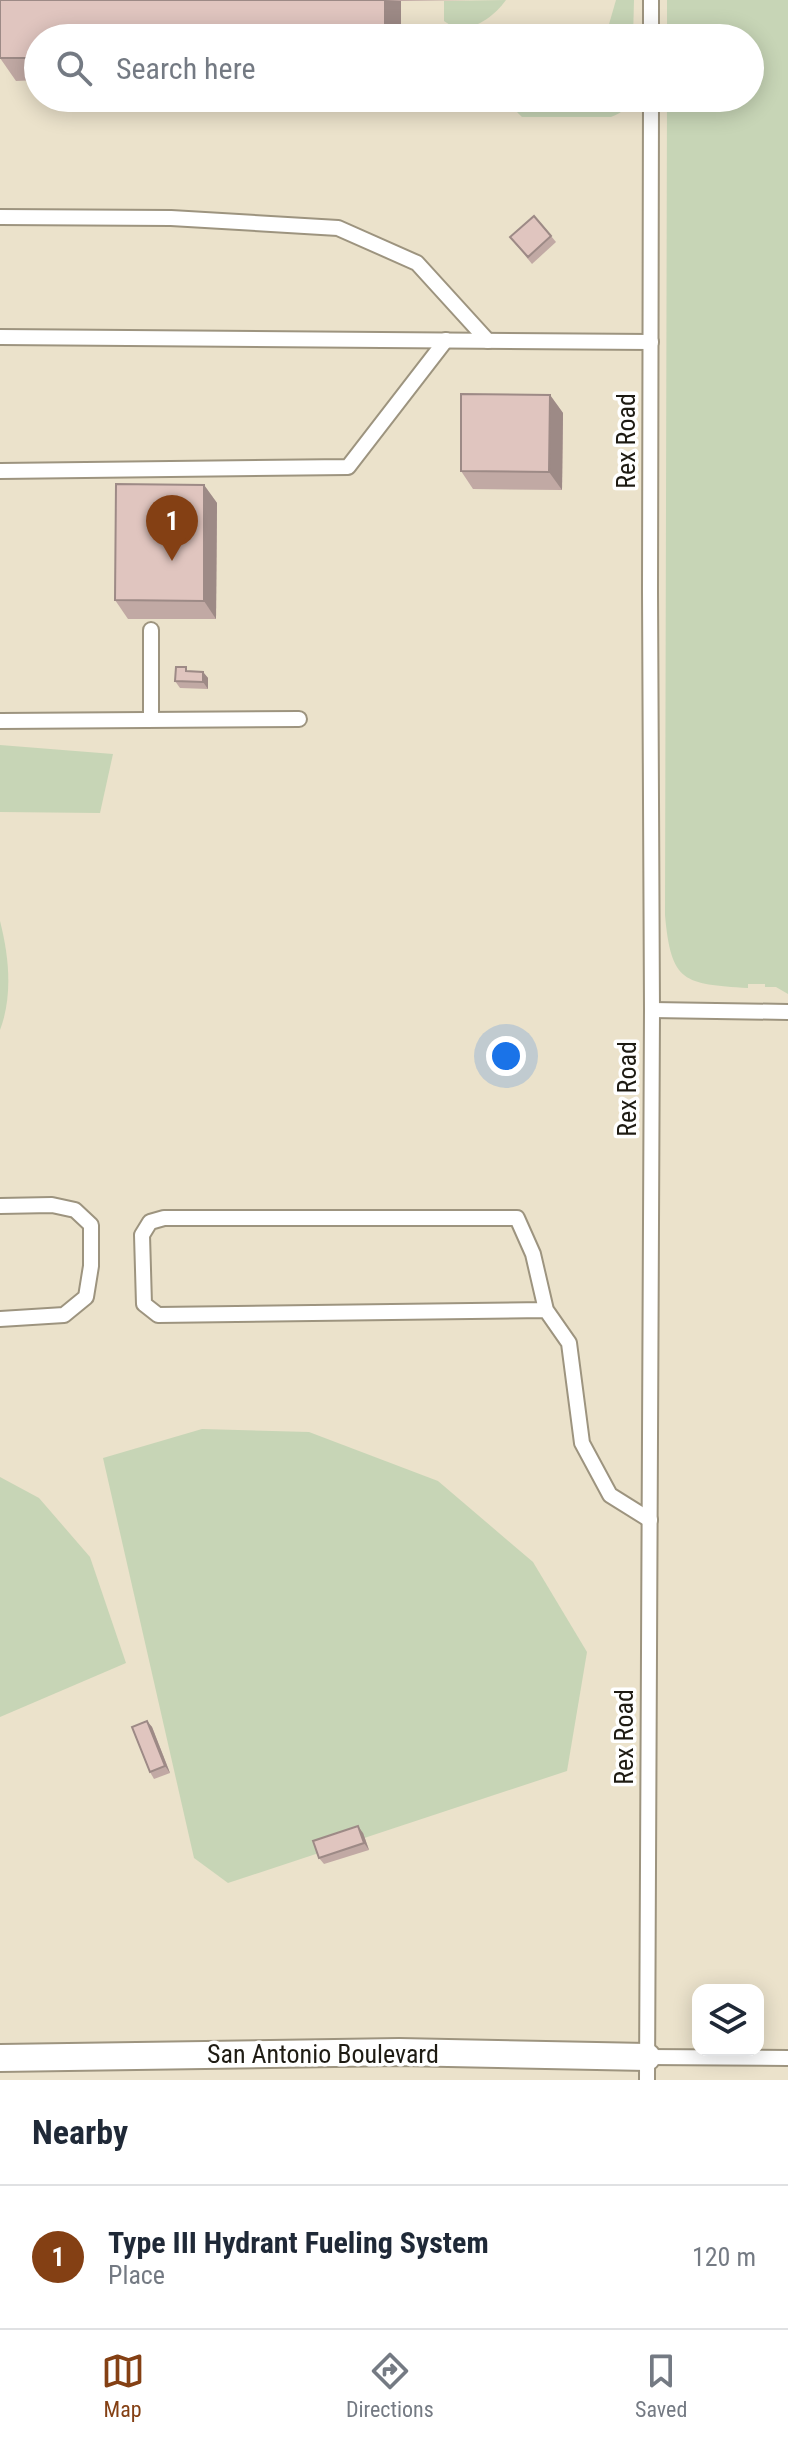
<!DOCTYPE html>
<html lang="en">
<head>
<meta charset="utf-8">
<style>
  :root { --surface:#fff; --page:#f6f6f7; --text:#1f2937; --muted:#747a83; --line:#e0e1e3; --accent:#844014 }
  body { margin:0; font-family:"Roboto Condensed",sans-serif; background:var(--page); color:var(--text) }
  .controls { position:absolute; right:24px; bottom:24px; display:grid; overflow:hidden; border-radius:16px; box-shadow:0 4px 20px #0003 }
  .controls button { width:72px; height:72px; display:grid; place-items:center; padding:0; border:0; border-bottom:2px solid var(--line); background:var(--surface); color:var(--text); font:40px sans-serif }
  .you { position:absolute; left:506px; top:1056px; width:28px; height:28px; margin:-20px; border:6px solid #fff; border-radius:50%; background:#1a73e8; box-shadow:0 0 0 12px #1a73e833 }
  .badge { display:grid; place-items:center; width:52px; height:52px; border-radius:50%; background:var(--accent); color:#fff; font-size:26px; font-weight:700 }
  .pin { position:absolute; translate:-50% -66px; filter:drop-shadow(0 2px 4px #0008) }
  .pin::after { content:''; position:absolute; top:42px; width:28px; height:24px; background:inherit; clip-path:polygon(0 0,100% 0,50% 100%) }
  .list { margin:0; padding:0; list-style:none }
  h2 { display:flex; justify-content:space-between; align-items:center; height:104px; margin:0; padding:0 32px; font-size:34px }
  h2 small { font-size:26px; font-weight:400; color:var(--muted) }
  .list li { display:grid; grid-template-columns:52px 1fr auto; gap:24px; align-items:center; box-sizing:border-box; height:144px; padding:0 32px; border-top:2px solid var(--line) }
  .list b { display:block; font-size:30px; white-space:nowrap }
  .list p { margin:0; font-size:26px; white-space:nowrap; color:var(--muted) }
  .list em { font-size:26px; font-style:normal; color:var(--muted) }
  .icon { flex:none; width:44px; height:44px; fill:none; stroke:currentColor; stroke-width:2; stroke-linecap:round; stroke-linejoin:round }
  .map { position:relative; flex:none; width:788px; height:2080px; overflow:hidden }
  .search { position:absolute; background:var(--surface); box-shadow:0 4px 20px #0003; left:24px; right:24px; top:24px; height:88px; display:flex; align-items:center; gap:20px; box-sizing:border-box; padding:0 28px; border-radius:44px; color:var(--muted); font-size:30px }
  .sheet { height:248px; background:var(--surface) }
  nav { display:flex; justify-content:space-around; align-items:center; box-sizing:border-box; height:112px; border-top:2px solid var(--line); background:var(--surface); font-size:22px; color:var(--muted) }
  nav a { display:grid; justify-items:center; gap:4px }
  nav .on { color:var(--accent) }
  .map>svg:first-child { display:block }
  .green { fill:#c7d5b6 }
  .lines { fill:none; stroke-linecap:round; stroke-linejoin:round }
  .lane-casing { stroke:#9d947f; stroke-width:18 }
  .street-casing { stroke:#9d947f; stroke-width:30 }
  .lane { stroke:#fff; stroke-width:14 }
  .street { stroke:#fff; stroke-width:26 }
  .wall { fill:#c1a9a4 }
  .shaded-wall { fill:#9d8a86 }
  .building { fill:#e0c5bf; stroke:#9d8a86; stroke-width:2 }
  .labels { text-anchor:middle; dominant-baseline:central; stroke-width:7; stroke-linejoin:round; paint-order:stroke }
  .street-label { font-size:26px; fill:#1e1b13; stroke:#fff }
</style>
</head>
<body>
<div class="map">
<svg width="788" height="2080" viewBox="0 0 788 2080">
  <rect width="100%" height="100%" fill="#ebe2cb"/>
  <g class="green">
    <path d="M506,0C492,19 466,38 444,21V1Z"/>
    <polygon points="616,0 634,0 633,38 605,38"/>
    <path d="M667,0H788V994L776,987H765V984H748V988C684,984 671,983 665,915L667,98H750V38H667Z"/>
    <path d="M517,98H547L552,105L561,98H631C627,109 621,113 611,117H522L517,112Z"/>
    <polygon points="0,745 113,754 100,813 0,812"/>
    <path d="M0,921C9,956 13,996 0,1030Z"/>
    <polygon points="202,1429 309,1432 438,1481 533,1562 587,1652 567,1771 228,1883 194,1858 103,1458"/>
    <polygon points="0,1477 39,1498 90,1557 126,1663 0,1717"/>
  </g>
  <g class="lines">
    <g class="lane-casing">
      <g id="lane">
        <polyline points="651,38 651,0"/>
        <polyline points="0,217 171,218 338,228 417,263 488,341"/>
        <polyline points="0,337 651,342"/>
        <polyline points="0,471 348,467 446,340"/>
        <polyline points="151,630 151,719"/>
        <polyline points="0,721 299,719"/>
        <polyline points="652,1010 788,1012"/>
        <polyline points="0,1206 52,1205 75,1210 91,1225 91,1266 86,1297 64,1315 0,1319"/>
        <polyline points="546,1310 533,1254 517,1218 164,1218 150,1222 142,1235 144,1304 158,1315 546,1310 569,1343 582,1443 610,1495 650,1520"/>
        <polyline points="647,2057 788,2058"/>
        <polyline points="647,2080 652,1010 650,591 651,98"/>
      </g>
    </g>
    <g class="street-casing">
      <polyline id="street" points="0,2058 399,2052 647,2057"/>
    </g>
    <use href="#lane" class="lane"/>
    <use href="#street" class="street"/>
  </g>
  <g class="wall">
    <polygon points="0,0 470,0 401,1 38,38 38,80 16,81 0,58"/>
    <polygon points="551,236 556,242 532,264 510,237"/>
    <polygon points="550,395 563,413 562,490 473,489 461,471"/>
    <polygon points="204,485 217,503 216,619 128,619 115,600"/>
    <polygon points="189,671 203,672 208,678 208,689 180,688 175,681"/>
    <polygon points="147,1721 152,1727 170,1773 154,1779 150,1772"/>
    <polygon points="363,1833 369,1850 324,1864 319,1858"/>
  </g>
  <g class="shaded-wall">
    <polygon points="385,0 401,1 401,38 385,38"/>
    <polygon points="550,395 563,413 562,490 549,472"/>
    <polygon points="204,485 217,503 216,619 204,601"/>
    <polygon points="203,672 208,678 208,689 203,682"/>
    <polygon points="147,1721 152,1727 170,1773 165,1766"/>
    <polygon points="358,1826 363,1833 369,1850 364,1843"/>
  </g>
  <g class="building">
    <polygon points="0,0 385,0 385,38 38,38 38,58 0,58"/>
    <polygon points="534,216 551,236 528,257 510,237"/>
    <polygon points="461,394 550,395 549,472 461,471"/>
    <polygon points="116,484 204,485 204,601 115,600"/>
    <polygon points="176,667 186,667 186,671 203,672 203,682 175,681"/>
    <polygon points="147,1721 165,1766 150,1772 132,1727"/>
    <polygon points="358,1826 364,1843 319,1858 313,1841"/>
  </g>
  <g class="labels">
    <g class="street-label">
      <text transform="translate(626 441) rotate(-90)">Rex Road</text>
      <text transform="translate(627 1089) rotate(-90)">Rex Road</text>
      <text transform="translate(624 1737) rotate(-90)">Rex Road</text>
      <text x="323" y="2054">San Antonio Boulevard</text>
    </g>
  </g>
</svg>
<div class="controls">
<button><svg class="icon" aria-label="layers" viewBox="0 0 24 24"><path d="M12 4l9 5-9 5-9-5zM3 14l9 5 9-5"/></svg></button>
</div>
<div class="you"></div>
<div class="pin badge" style="left:172px;top:561px">1</div>
<div class="search"><svg class="icon" aria-label="search" viewBox="0 0 24 24"><circle cx="10" cy="10" r="6"/><path d="M15 15l6 6"/></svg>Search here</div>
</div>
<section class="sheet">
<h2>Nearby<small></small></h2>
<ul class="list">
<li><span class="badge">1</span><div><b>Type III Hydrant Fueling System</b><p>Place</p></div><em>120 m</em></li>
</ul>
</section>
<nav>
<a class="on"><svg class="icon" aria-label="map" viewBox="0 0 24 24"><path d="M3 6l6-2 6 2 6-2v14l-6 2-6-2-6 2zM9 4v14M15 6v14"/></svg>Map</a>
<a><svg class="icon" aria-label="directions" viewBox="0 0 24 24"><path d="M12 3l9 9-9 9-9-9zM9 14v-3h6M13 9l2 2-2 2"/></svg>Directions</a>
<a><svg class="icon" aria-label="saved" viewBox="0 0 24 24"><path d="M7 4h10v16l-5-4-5 4z"/></svg>Saved</a>
</nav>
</body>
</html>
